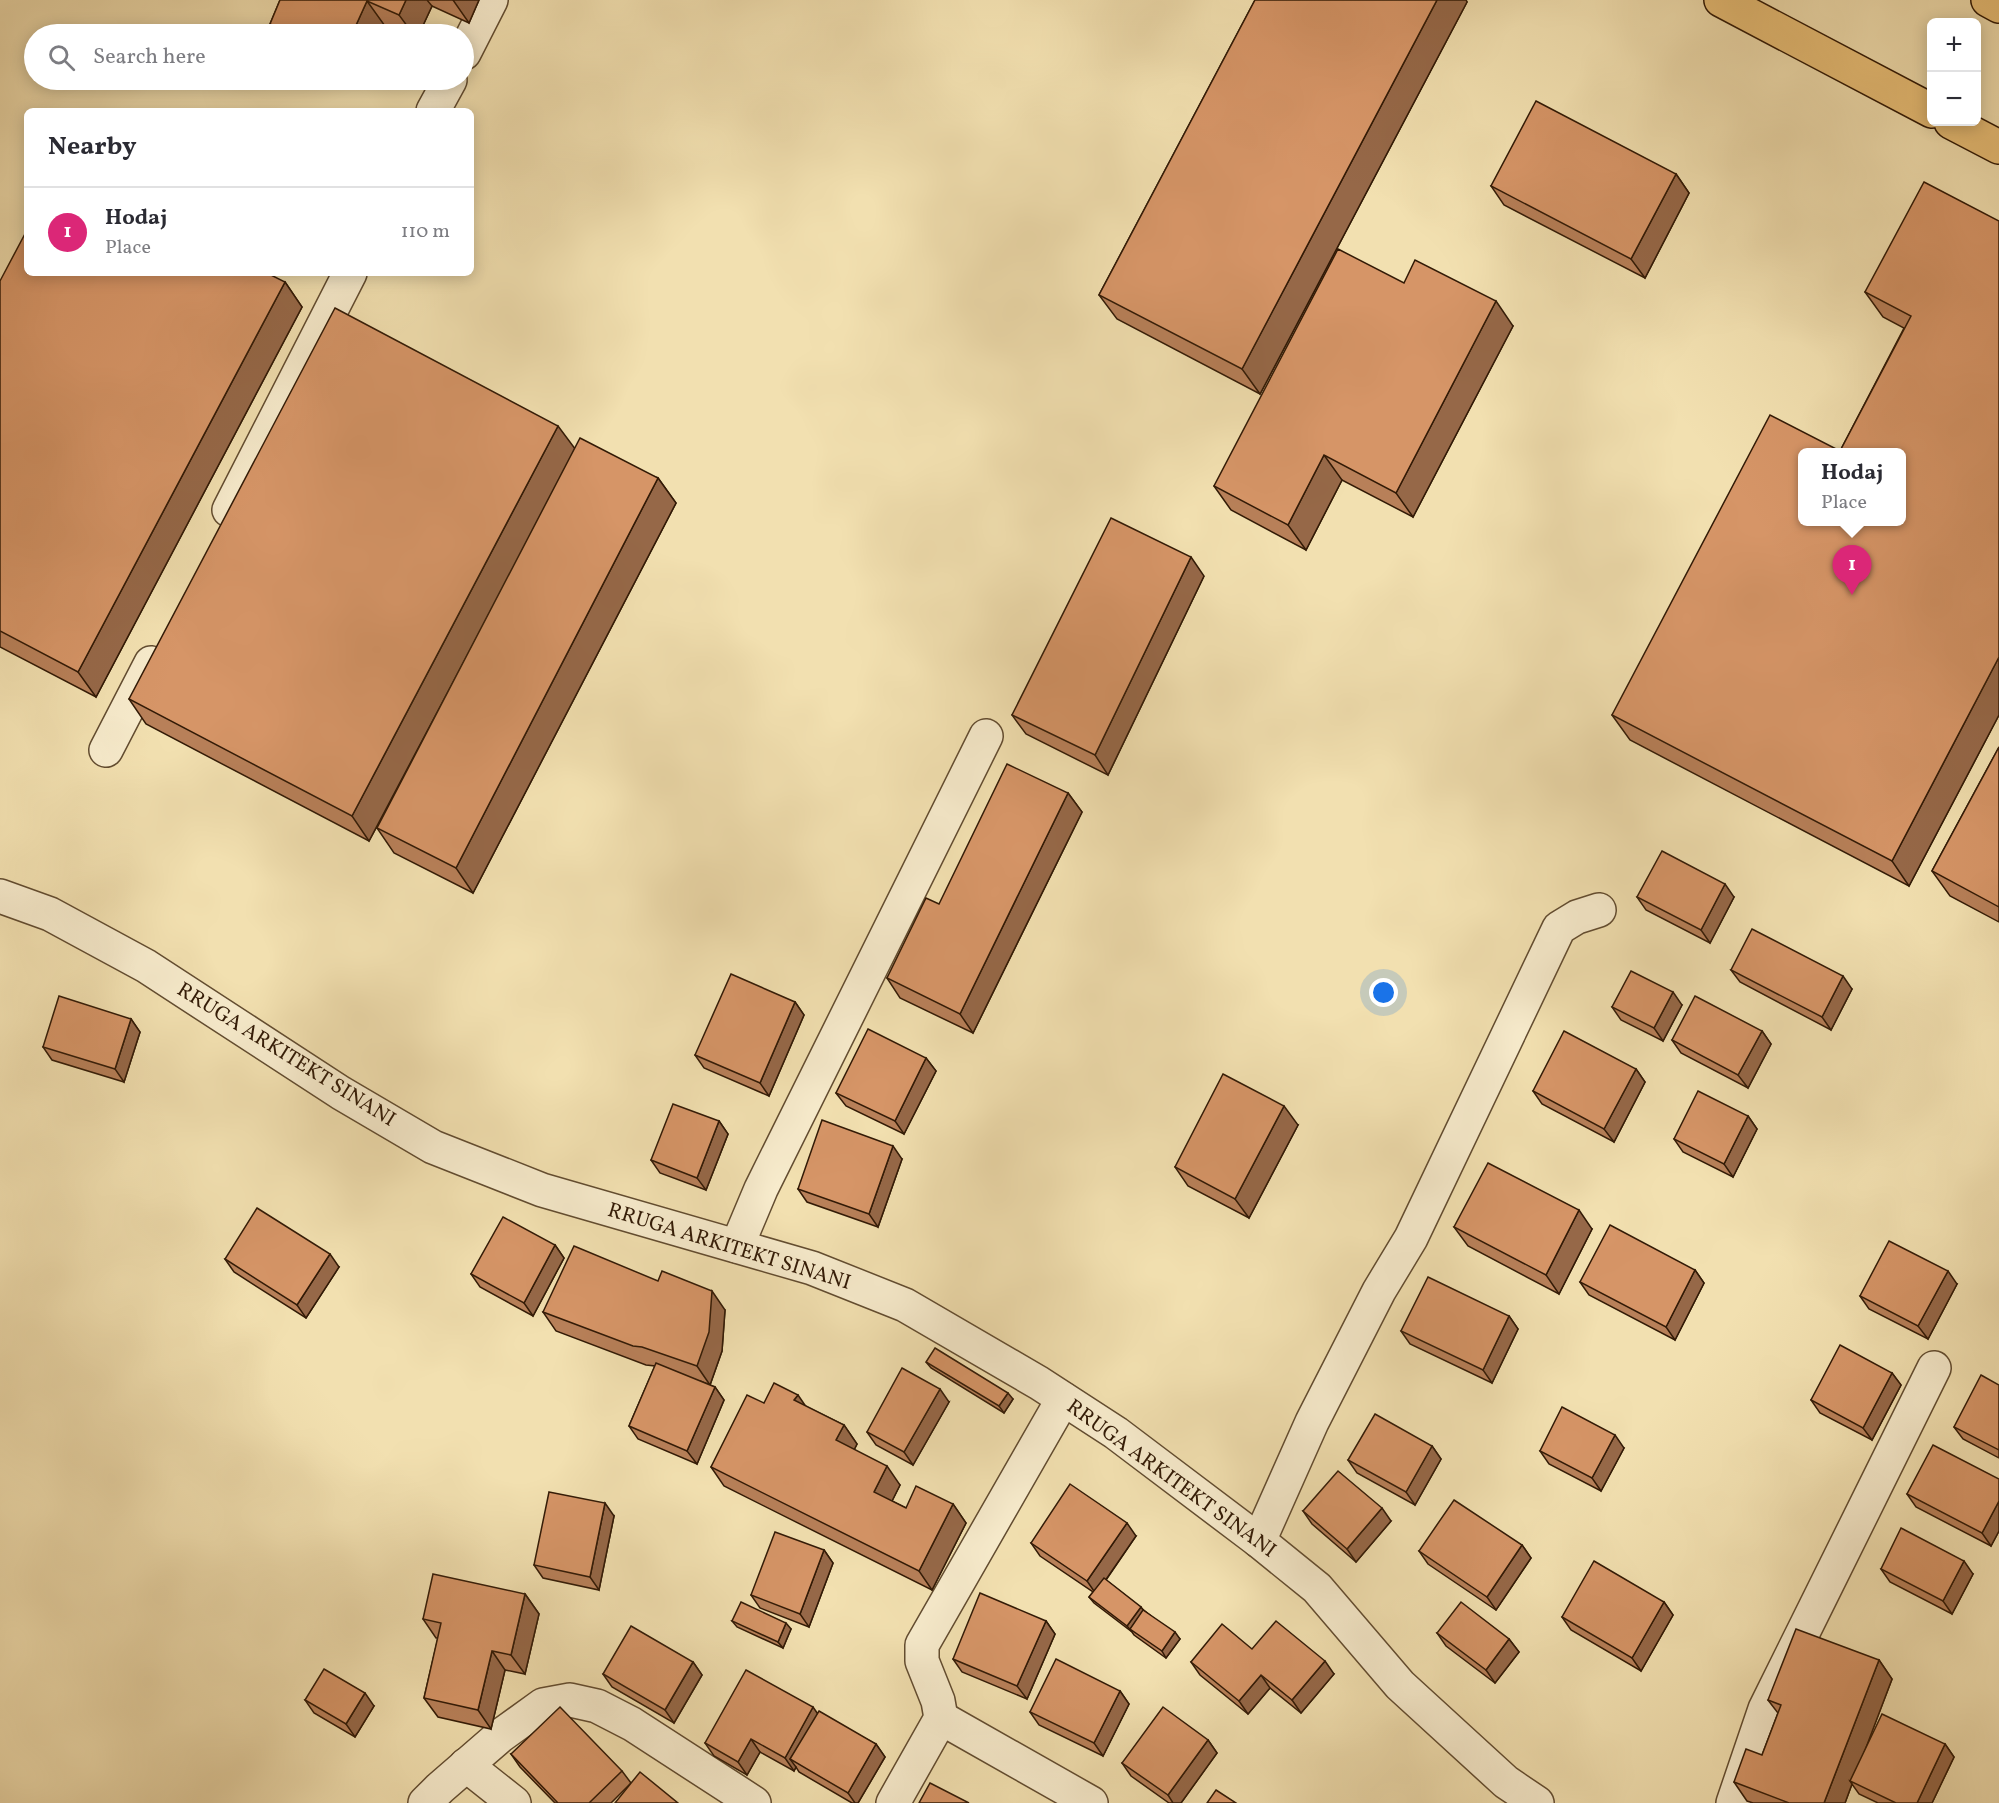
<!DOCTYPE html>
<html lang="en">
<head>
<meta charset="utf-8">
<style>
  :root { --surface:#fff; --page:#f7f7f7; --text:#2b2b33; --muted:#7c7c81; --line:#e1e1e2; --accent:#db2777 }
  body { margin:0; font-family:Vollkorn,serif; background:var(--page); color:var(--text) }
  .controls { position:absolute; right:18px; top:18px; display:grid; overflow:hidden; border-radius:9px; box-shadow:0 3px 15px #0003 }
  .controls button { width:54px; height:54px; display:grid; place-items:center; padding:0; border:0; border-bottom:2px solid var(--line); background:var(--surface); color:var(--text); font:30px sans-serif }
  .you { position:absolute; left:1384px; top:993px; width:21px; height:21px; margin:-15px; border:4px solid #fff; border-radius:50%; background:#1a73e8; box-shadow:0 0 0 9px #1a73e833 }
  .badge { display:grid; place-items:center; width:39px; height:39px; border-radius:50%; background:var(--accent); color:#fff; font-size:20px; font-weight:700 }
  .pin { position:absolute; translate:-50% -50px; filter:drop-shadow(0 2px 3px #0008) }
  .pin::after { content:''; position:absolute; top:32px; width:21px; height:18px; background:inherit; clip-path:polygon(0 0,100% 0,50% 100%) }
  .popup { position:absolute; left:1798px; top:448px; width:108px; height:78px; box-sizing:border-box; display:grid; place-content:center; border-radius:9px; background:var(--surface); filter:drop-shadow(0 2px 4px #0005); font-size:20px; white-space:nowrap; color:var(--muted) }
  .popup b { font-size:22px; color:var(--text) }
  .popup::after { content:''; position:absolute; left:50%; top:100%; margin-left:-12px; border:12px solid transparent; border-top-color:var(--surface) }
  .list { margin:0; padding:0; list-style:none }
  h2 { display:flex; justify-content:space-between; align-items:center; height:78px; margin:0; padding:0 24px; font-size:26px }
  h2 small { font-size:20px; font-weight:400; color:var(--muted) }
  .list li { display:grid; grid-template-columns:39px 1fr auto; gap:18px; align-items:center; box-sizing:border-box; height:90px; padding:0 24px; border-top:2px solid var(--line) }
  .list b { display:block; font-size:22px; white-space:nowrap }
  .list p { margin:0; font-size:20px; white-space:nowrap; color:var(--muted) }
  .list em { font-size:20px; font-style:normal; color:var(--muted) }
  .icon { flex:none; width:33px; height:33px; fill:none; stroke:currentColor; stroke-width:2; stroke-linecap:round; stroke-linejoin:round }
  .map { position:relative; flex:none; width:1999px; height:1803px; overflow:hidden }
  .search { position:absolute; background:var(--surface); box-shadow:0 3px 15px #0003; left:24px; top:24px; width:450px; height:66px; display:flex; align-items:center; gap:15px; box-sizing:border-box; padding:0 21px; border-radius:33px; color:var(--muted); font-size:22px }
  .panel { position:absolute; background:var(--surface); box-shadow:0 3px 15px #0003; left:24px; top:108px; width:450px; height:168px; border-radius:9px }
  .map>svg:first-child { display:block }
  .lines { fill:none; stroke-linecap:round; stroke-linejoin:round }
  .minor-casing { stroke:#624c30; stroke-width:36 }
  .major-casing { stroke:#321a06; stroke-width:36 }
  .highway-casing { stroke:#321a06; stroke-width:36 }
  .minor { stroke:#f7ebcc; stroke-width:33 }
  .major { stroke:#e9c078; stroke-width:33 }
  .highway { stroke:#e9c078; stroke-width:33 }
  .wall { fill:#b88059; stroke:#321a06; stroke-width:1.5 }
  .shaded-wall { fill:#966848; stroke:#321a06; stroke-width:1.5 }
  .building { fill:#d69567; stroke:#321a06; stroke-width:1.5; fill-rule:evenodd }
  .labels { text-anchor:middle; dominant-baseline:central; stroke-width:4.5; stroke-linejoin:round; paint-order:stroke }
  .street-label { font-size:21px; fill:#321a06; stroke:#f7ebcc }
</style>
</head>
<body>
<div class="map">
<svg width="1999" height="1803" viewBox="0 0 1999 1803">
  <rect width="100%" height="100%" fill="#f2e0b0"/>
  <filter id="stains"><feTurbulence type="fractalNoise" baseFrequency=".00333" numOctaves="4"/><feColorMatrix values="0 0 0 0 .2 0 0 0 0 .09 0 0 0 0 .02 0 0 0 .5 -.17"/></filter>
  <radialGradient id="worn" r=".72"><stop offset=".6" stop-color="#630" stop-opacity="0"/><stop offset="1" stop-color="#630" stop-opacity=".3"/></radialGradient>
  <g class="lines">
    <g class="minor-casing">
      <g id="minor">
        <polyline points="464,53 491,0"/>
        <polyline points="433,111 450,80"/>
        <polyline points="229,510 350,273"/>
        <polyline points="106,750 151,663"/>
        <polyline points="0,896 50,914 146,966 341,1093 433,1147 542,1190 812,1268 905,1305 1039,1383 1116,1433 1259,1541 1317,1588 1400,1685 1506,1782 1537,1803"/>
        <polyline points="737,1246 761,1189 986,736"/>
        <polyline points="1259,1541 1312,1422 1379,1291 1411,1238 1559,928 1577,917 1599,910"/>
        <polyline points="941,1718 1091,1803"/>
        <polyline points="466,1765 514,1803"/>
        <polyline points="425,1803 440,1788 500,1736 543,1705 570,1700 597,1706 632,1724 754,1803"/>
        <polyline points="893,1803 941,1718 938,1701 922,1661 922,1645 1063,1399"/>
        <polyline points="1733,1803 1765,1709 1934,1368"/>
      </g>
    </g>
    <g class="major-casing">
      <g id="major">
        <polyline points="1721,0 1932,111"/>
        <polyline points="1951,122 1999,147"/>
      </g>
    </g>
    <g class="highway-casing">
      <polyline id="highway" points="1988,0 1999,6"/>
    </g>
    <use href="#minor" class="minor"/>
    <use href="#major" class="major"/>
    <use href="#highway" class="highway"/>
  </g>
  <g class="wall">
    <polygon points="280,0 479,0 469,23 432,6 419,34 404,34 385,26 381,34 277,34 270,24"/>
    <polygon points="1255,0 1466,0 1467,2 1260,394 1117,319 1099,295"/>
    <polygon points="1676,174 1689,193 1645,278 1504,205 1491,186"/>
    <polygon points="1999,221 1999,715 1909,886 1630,740 1612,715 1840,451 1904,328 1883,317 1865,292"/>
    <polygon points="0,281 285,282 302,307 96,697 0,647"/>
    <polygon points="1404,283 1513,326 1413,517 1342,480 1306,550 1231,510 1214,486"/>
    <polygon points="574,448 658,478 676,503 473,893 394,853 377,828 402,780 369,841 146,724 129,699"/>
    <polygon points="1204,576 1108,775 1026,734 1012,715"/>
    <polygon points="1999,747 1999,922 1950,896 1932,871"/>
    <polygon points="1068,793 1082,812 973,1033 900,998 887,978 939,904"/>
    <polygon points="1637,897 1734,897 1710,943 1646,910"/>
    <polygon points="1731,970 1852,989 1831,1030 1740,982"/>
    <polygon points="795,1002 804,1015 769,1096 704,1068 695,1055"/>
    <polygon points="1682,1005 1663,1041 1621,1020 1612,1007"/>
    <polygon points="131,1019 140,1032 124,1082 52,1060 43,1047"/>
    <polygon points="1762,1031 1771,1044 1748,1088 1681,1053 1672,1040"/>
    <polygon points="926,1058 936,1071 904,1134 846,1106 836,1093"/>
    <polygon points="1636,1069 1645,1082 1614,1142 1542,1104 1533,1091"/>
    <polygon points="1748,1116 1757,1129 1733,1177 1683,1152 1674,1139"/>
    <polygon points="719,1121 728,1134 706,1190 660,1173 651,1160"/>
    <polygon points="1298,1125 1249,1218 1188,1186 1175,1167"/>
    <polygon points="902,1159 878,1227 807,1202 798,1189"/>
    <polygon points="1454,1227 1592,1229 1559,1294 1468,1246"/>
    <polygon points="555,1245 564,1258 533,1316 480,1287 471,1274"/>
    <polygon points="225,1259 339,1267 306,1318 234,1272"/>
    <polygon points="1695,1270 1704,1283 1675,1340 1589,1295 1580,1282"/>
    <polygon points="1957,1284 1928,1339 1869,1309 1860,1296"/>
    <polygon points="725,1310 722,1351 710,1385 700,1381 715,1387 724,1400 697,1464 638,1439 629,1426 655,1366 646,1365 556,1331 543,1312"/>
    <polygon points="1509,1316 1518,1329 1492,1383 1410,1344 1401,1331"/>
    <polygon points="926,1362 1013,1399 1004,1413 931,1368"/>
    <polygon points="1892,1373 1901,1385 1872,1440 1820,1413 1811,1400"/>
    <polygon points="1999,1385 1999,1458 1963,1439 1954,1427"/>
    <polygon points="949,1402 913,1465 876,1445 867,1432"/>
    <polygon points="764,1403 805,1406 844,1425 857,1444 854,1450 900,1485 892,1501 906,1508 953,1504 966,1523 932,1590 724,1486 711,1467"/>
    <polygon points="1432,1446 1441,1459 1415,1505 1357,1473 1348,1460"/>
    <polygon points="1624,1448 1601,1491 1549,1464 1540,1451"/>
    <polygon points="1999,1479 1999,1531 1991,1546 1916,1507 1907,1494"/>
    <polygon points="1303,1511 1391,1521 1356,1562 1312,1524"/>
    <polygon points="614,1516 599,1590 543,1578 534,1565"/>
    <polygon points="1136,1536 1106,1580 1180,1639 1166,1658 1134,1635 1132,1632 1094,1603 1089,1597 1093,1592 1040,1556 1031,1543"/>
    <polygon points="1522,1545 1531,1558 1496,1610 1428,1564 1419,1551"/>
    <polygon points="824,1550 833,1563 809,1627 760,1608 751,1595"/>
    <polygon points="1881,1569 1973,1574 1952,1614 1890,1582"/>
    <polygon points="525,1594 539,1614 525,1674 505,1670 491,1729 438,1717 424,1698 438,1638 436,1638 423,1619"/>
    <polygon points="1664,1602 1673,1615 1641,1671 1571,1630 1562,1617"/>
    <polygon points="732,1621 791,1629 783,1648 737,1627"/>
    <polygon points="1046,1621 1055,1634 1027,1699 962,1672 953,1659"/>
    <polygon points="1437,1633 1509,1639 1519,1652 1495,1683 1446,1646"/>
    <polygon points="1252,1649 1334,1674 1301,1713 1270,1688 1248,1714 1200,1675 1191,1662"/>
    <polygon points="1879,1660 1892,1679 1867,1744 1945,1744 1954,1757 1932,1803 1878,1803 1859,1794 1852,1784 1845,1803 1753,1803 1747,1801 1734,1782 1762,1755 1778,1713 1768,1700"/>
    <polygon points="693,1662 702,1675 674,1723 612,1687 603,1674"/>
    <polygon points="1120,1691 1129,1704 1103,1756 1039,1725 1030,1712"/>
    <polygon points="305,1700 374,1706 355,1737 314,1713"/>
    <polygon points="817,1713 876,1744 885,1757 858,1803 852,1803 799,1772 796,1767 794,1771 760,1752 747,1775 714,1756 705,1743"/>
    <polygon points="1208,1740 1217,1753 1181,1803 1169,1803 1131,1776 1122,1763"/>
    <polygon points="511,1754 622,1771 631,1783 611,1803 555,1803 520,1767"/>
  </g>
  <g class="shaded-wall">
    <polygon points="406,0 427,0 432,6 419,34 413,34 399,15"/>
    <polygon points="453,0 479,0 469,23"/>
    <polygon points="1437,0 1466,0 1467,2 1260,394 1242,369"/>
    <polygon points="367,1 385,26 381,34 352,34"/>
    <polygon points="1676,174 1689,193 1645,278 1631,259"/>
    <polygon points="285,282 302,307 96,697 78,672"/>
    <polygon points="1496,301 1513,326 1413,517 1396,493"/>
    <polygon points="558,426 576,450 369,841 352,816"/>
    <polygon points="1324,455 1342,480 1306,550 1288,525"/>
    <polygon points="658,478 676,503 473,893 456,868"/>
    <polygon points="1191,557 1204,576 1108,775 1095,755"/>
    <polygon points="1999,657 1999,715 1909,886 1892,861"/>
    <polygon points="1068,793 1082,812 973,1033 960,1014"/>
    <polygon points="1725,884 1734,897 1710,943 1701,930"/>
    <polygon points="1843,976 1852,989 1831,1030 1822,1017"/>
    <polygon points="1673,992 1682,1005 1663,1041 1654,1028"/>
    <polygon points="795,1002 804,1015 769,1096 760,1083"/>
    <polygon points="131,1019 140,1032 124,1082 115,1069"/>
    <polygon points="1762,1031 1771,1044 1748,1088 1738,1075"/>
    <polygon points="926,1058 936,1071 904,1134 895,1121"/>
    <polygon points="1636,1069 1645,1082 1614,1142 1604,1129"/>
    <polygon points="1284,1106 1298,1125 1249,1218 1235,1199"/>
    <polygon points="1748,1116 1757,1129 1733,1177 1724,1164"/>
    <polygon points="719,1121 728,1134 706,1190 697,1178"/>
    <polygon points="893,1146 902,1159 878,1227 869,1214"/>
    <polygon points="1579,1210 1592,1229 1559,1294 1546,1275"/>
    <polygon points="555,1245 564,1258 533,1316 524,1303"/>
    <polygon points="330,1254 339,1267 306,1318 297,1305"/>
    <polygon points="1695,1270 1704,1283 1675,1340 1666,1327"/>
    <polygon points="1948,1271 1957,1284 1928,1339 1918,1326"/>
    <polygon points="712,1291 725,1310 722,1351 710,1385 697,1366"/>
    <polygon points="1509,1316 1518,1329 1492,1383 1483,1370"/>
    <polygon points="1892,1373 1901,1385 1872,1440 1863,1428"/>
    <polygon points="715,1387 724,1400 697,1464 687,1451"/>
    <polygon points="940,1389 949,1402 913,1465 904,1452"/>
    <polygon points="1008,1393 1013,1399 1004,1413 999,1406"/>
    <polygon points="798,1395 811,1414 794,1400"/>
    <polygon points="844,1425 857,1444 849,1460 836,1440"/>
    <polygon points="1615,1435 1624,1448 1601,1491 1592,1478"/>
    <polygon points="1432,1446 1441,1459 1415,1505 1406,1492"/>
    <polygon points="887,1466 900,1485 887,1511 874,1492"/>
    <polygon points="1999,1501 1999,1531 1991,1546 1982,1533"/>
    <polygon points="605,1503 614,1516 599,1590 590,1577"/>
    <polygon points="953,1504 966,1523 932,1590 919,1571"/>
    <polygon points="1382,1508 1391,1521 1356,1562 1347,1549"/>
    <polygon points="1127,1523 1136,1536 1096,1594 1087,1581"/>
    <polygon points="1522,1545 1531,1558 1496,1610 1487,1597"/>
    <polygon points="824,1550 833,1563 809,1627 800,1614"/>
    <polygon points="1964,1561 1973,1574 1952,1614 1943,1601"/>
    <polygon points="525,1594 539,1614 525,1674 511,1655"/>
    <polygon points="1664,1602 1673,1615 1641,1671 1632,1658"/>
    <polygon points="1141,1607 1146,1614 1130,1629 1132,1632 1127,1626"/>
    <polygon points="1046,1621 1055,1634 1027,1699 1017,1686"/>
    <polygon points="786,1623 791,1629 783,1648 778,1642"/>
    <polygon points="1175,1632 1180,1639 1166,1658 1162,1651"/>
    <polygon points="1509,1639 1519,1652 1495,1683 1486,1670"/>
    <polygon points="492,1651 505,1670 491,1729 478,1710"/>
    <polygon points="1879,1660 1892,1679 1853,1782 1850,1781 1852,1784 1845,1803 1824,1803"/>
    <polygon points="1325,1661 1334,1674 1301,1713 1292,1700"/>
    <polygon points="693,1662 702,1675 674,1723 665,1710"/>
    <polygon points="1261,1675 1270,1688 1248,1714 1239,1701"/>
    <polygon points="1120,1691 1129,1704 1103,1756 1094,1743"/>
    <polygon points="365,1693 374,1706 355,1737 346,1724"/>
    <polygon points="813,1707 822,1720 790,1759 796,1767 794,1771 785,1758"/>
    <polygon points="751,1739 760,1752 747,1775 738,1762"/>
    <polygon points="1208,1740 1217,1753 1181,1803 1173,1803 1168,1795"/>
    <polygon points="876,1744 885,1757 858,1803 855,1803 848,1793"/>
    <polygon points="1945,1744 1954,1757 1932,1803 1917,1803"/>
  </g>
  <g class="building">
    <polygon points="280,0 406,0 399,15 367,1 352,34 293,34 270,24"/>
    <polygon points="1255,0 1437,0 1242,369 1099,295"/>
    <polygon points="1536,101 1676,174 1631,259 1491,186"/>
    <path d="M1924,182L1999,221V657L1892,861L1612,715L1770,415L1840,451L1911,316L1865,292ZM1803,453H1902V522H1803Z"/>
    <polygon points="27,230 27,273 267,273 285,282 78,672 0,631 0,281"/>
    <polygon points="1338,249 1404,283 1415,260 1496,301 1396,493 1324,455 1288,525 1214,486"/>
    <polygon points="335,308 558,426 352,816 129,699"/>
    <polygon points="580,438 658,478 456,868 377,828"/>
    <polygon points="1111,518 1191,557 1095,755 1012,715"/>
    <polygon points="1999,747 1999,907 1932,871"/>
    <polygon points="1007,764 1068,793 960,1014 887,978 926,898 939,904"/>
    <polygon points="1662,851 1725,884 1701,930 1637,897"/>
    <polygon points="1752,929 1843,976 1822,1017 1731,970"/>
    <polygon points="1631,971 1673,992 1654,1028 1612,1007"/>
    <polygon points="731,974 795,1002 760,1083 695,1055"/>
    <polygon points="59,996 131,1019 115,1069 43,1047"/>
    <polygon points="1695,996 1762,1031 1738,1075 1672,1040"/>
    <polygon points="868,1029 926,1058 895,1121 836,1093"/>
    <polygon points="1564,1031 1636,1069 1604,1129 1533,1091"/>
    <polygon points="1223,1074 1284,1106 1235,1199 1175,1167"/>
    <polygon points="1698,1091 1748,1116 1724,1164 1674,1139"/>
    <polygon points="673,1104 719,1121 697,1178 651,1160"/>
    <polygon points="822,1120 893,1146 869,1214 798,1189"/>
    <polygon points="1488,1163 1579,1210 1546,1275 1454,1227"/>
    <polygon points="257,1208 330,1254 297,1305 225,1259"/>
    <polygon points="503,1217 555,1245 524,1303 471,1274"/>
    <polygon points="1610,1225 1695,1270 1666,1327 1580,1282"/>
    <polygon points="1889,1241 1948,1271 1918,1326 1860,1296"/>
    <polygon points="574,1246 658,1281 662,1271 712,1291 709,1332 697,1366 642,1347 633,1346 543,1312"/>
    <polygon points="1428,1277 1509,1316 1483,1370 1401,1331"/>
    <polygon points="1840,1345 1892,1373 1863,1428 1811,1400"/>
    <polygon points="935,1348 1008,1393 999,1406 926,1362"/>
    <polygon points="656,1363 715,1387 687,1451 629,1426"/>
    <polygon points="902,1368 940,1389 904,1452 867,1432"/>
    <polygon points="1981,1375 1999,1385 1999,1450 1954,1427"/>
    <polygon points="774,1383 798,1395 794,1400 844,1425 836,1440 887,1466 874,1492 906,1508 916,1486 953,1504 919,1571 711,1467 747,1395 764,1403"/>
    <polygon points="1562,1407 1615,1435 1592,1478 1540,1451"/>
    <polygon points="1375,1414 1432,1446 1406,1492 1348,1460"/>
    <polygon points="1933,1445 1999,1479 1999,1501 1982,1533 1907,1494"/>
    <polygon points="1338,1471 1382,1508 1347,1549 1303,1511"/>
    <polygon points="1070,1484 1127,1523 1087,1581 1031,1543"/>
    <polygon points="549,1492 605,1503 590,1577 534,1565"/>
    <polygon points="1454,1500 1522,1545 1487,1597 1419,1551"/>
    <polygon points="1901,1528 1964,1561 1943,1601 1881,1569"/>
    <polygon points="775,1532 824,1550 800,1614 751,1595"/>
    <polygon points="1594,1561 1664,1602 1632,1658 1562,1617"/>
    <polygon points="433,1574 525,1594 511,1655 492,1651 478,1710 424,1698 441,1623 423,1619"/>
    <polygon points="1104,1578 1141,1607 1127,1626 1089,1597"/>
    <polygon points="980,1593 1046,1621 1017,1686 953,1659"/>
    <polygon points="741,1602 786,1623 778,1642 732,1621"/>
    <polygon points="1461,1602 1509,1639 1486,1670 1437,1633"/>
    <polygon points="1143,1610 1175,1632 1162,1651 1130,1629"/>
    <polygon points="1276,1621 1325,1661 1292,1700 1261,1675 1239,1701 1191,1662 1222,1624 1252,1649"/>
    <polygon points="631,1626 693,1662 665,1710 603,1674"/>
    <polygon points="1796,1629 1879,1660 1824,1803 1789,1803 1734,1782 1746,1749 1762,1755 1781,1705 1768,1700"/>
    <polygon points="1056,1659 1120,1691 1094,1743 1030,1712"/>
    <polygon points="324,1669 365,1693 346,1724 305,1700"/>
    <polygon points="746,1670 813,1707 785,1758 751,1739 738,1762 705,1743"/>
    <polygon points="560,1707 622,1771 589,1803 558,1803 511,1754"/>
    <polygon points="1163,1707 1208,1740 1168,1795 1122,1763"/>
    <polygon points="819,1711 876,1744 848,1793 790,1759"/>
    <polygon points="1882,1714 1945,1744 1917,1803 1896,1803 1850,1781"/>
    <polygon points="640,1772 678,1803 615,1803"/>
    <polygon points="930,1783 969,1803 919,1803"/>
    <polygon points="1216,1790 1236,1803 1207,1803"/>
  </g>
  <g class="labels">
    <g class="street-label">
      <text transform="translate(286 1055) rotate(32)">RRUGA ARKITEKT SINANI</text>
      <text transform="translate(729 1247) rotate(17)">RRUGA ARKITEKT SINANI</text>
      <text transform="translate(1171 1479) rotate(36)">RRUGA ARKITEKT SINANI</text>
    </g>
  </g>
  <rect width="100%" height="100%" filter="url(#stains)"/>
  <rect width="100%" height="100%" fill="url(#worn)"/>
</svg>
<div class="controls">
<button>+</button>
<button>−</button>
</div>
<div class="you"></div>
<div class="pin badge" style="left:1852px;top:595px">1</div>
<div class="popup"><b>Hodaj</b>Place</div>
<div class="search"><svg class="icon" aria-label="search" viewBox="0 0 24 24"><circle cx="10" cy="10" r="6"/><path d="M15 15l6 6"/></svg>Search here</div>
<section class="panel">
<h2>Nearby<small></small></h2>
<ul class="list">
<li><span class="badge">1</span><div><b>Hodaj</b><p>Place</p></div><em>110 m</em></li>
</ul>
</section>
</div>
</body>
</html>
